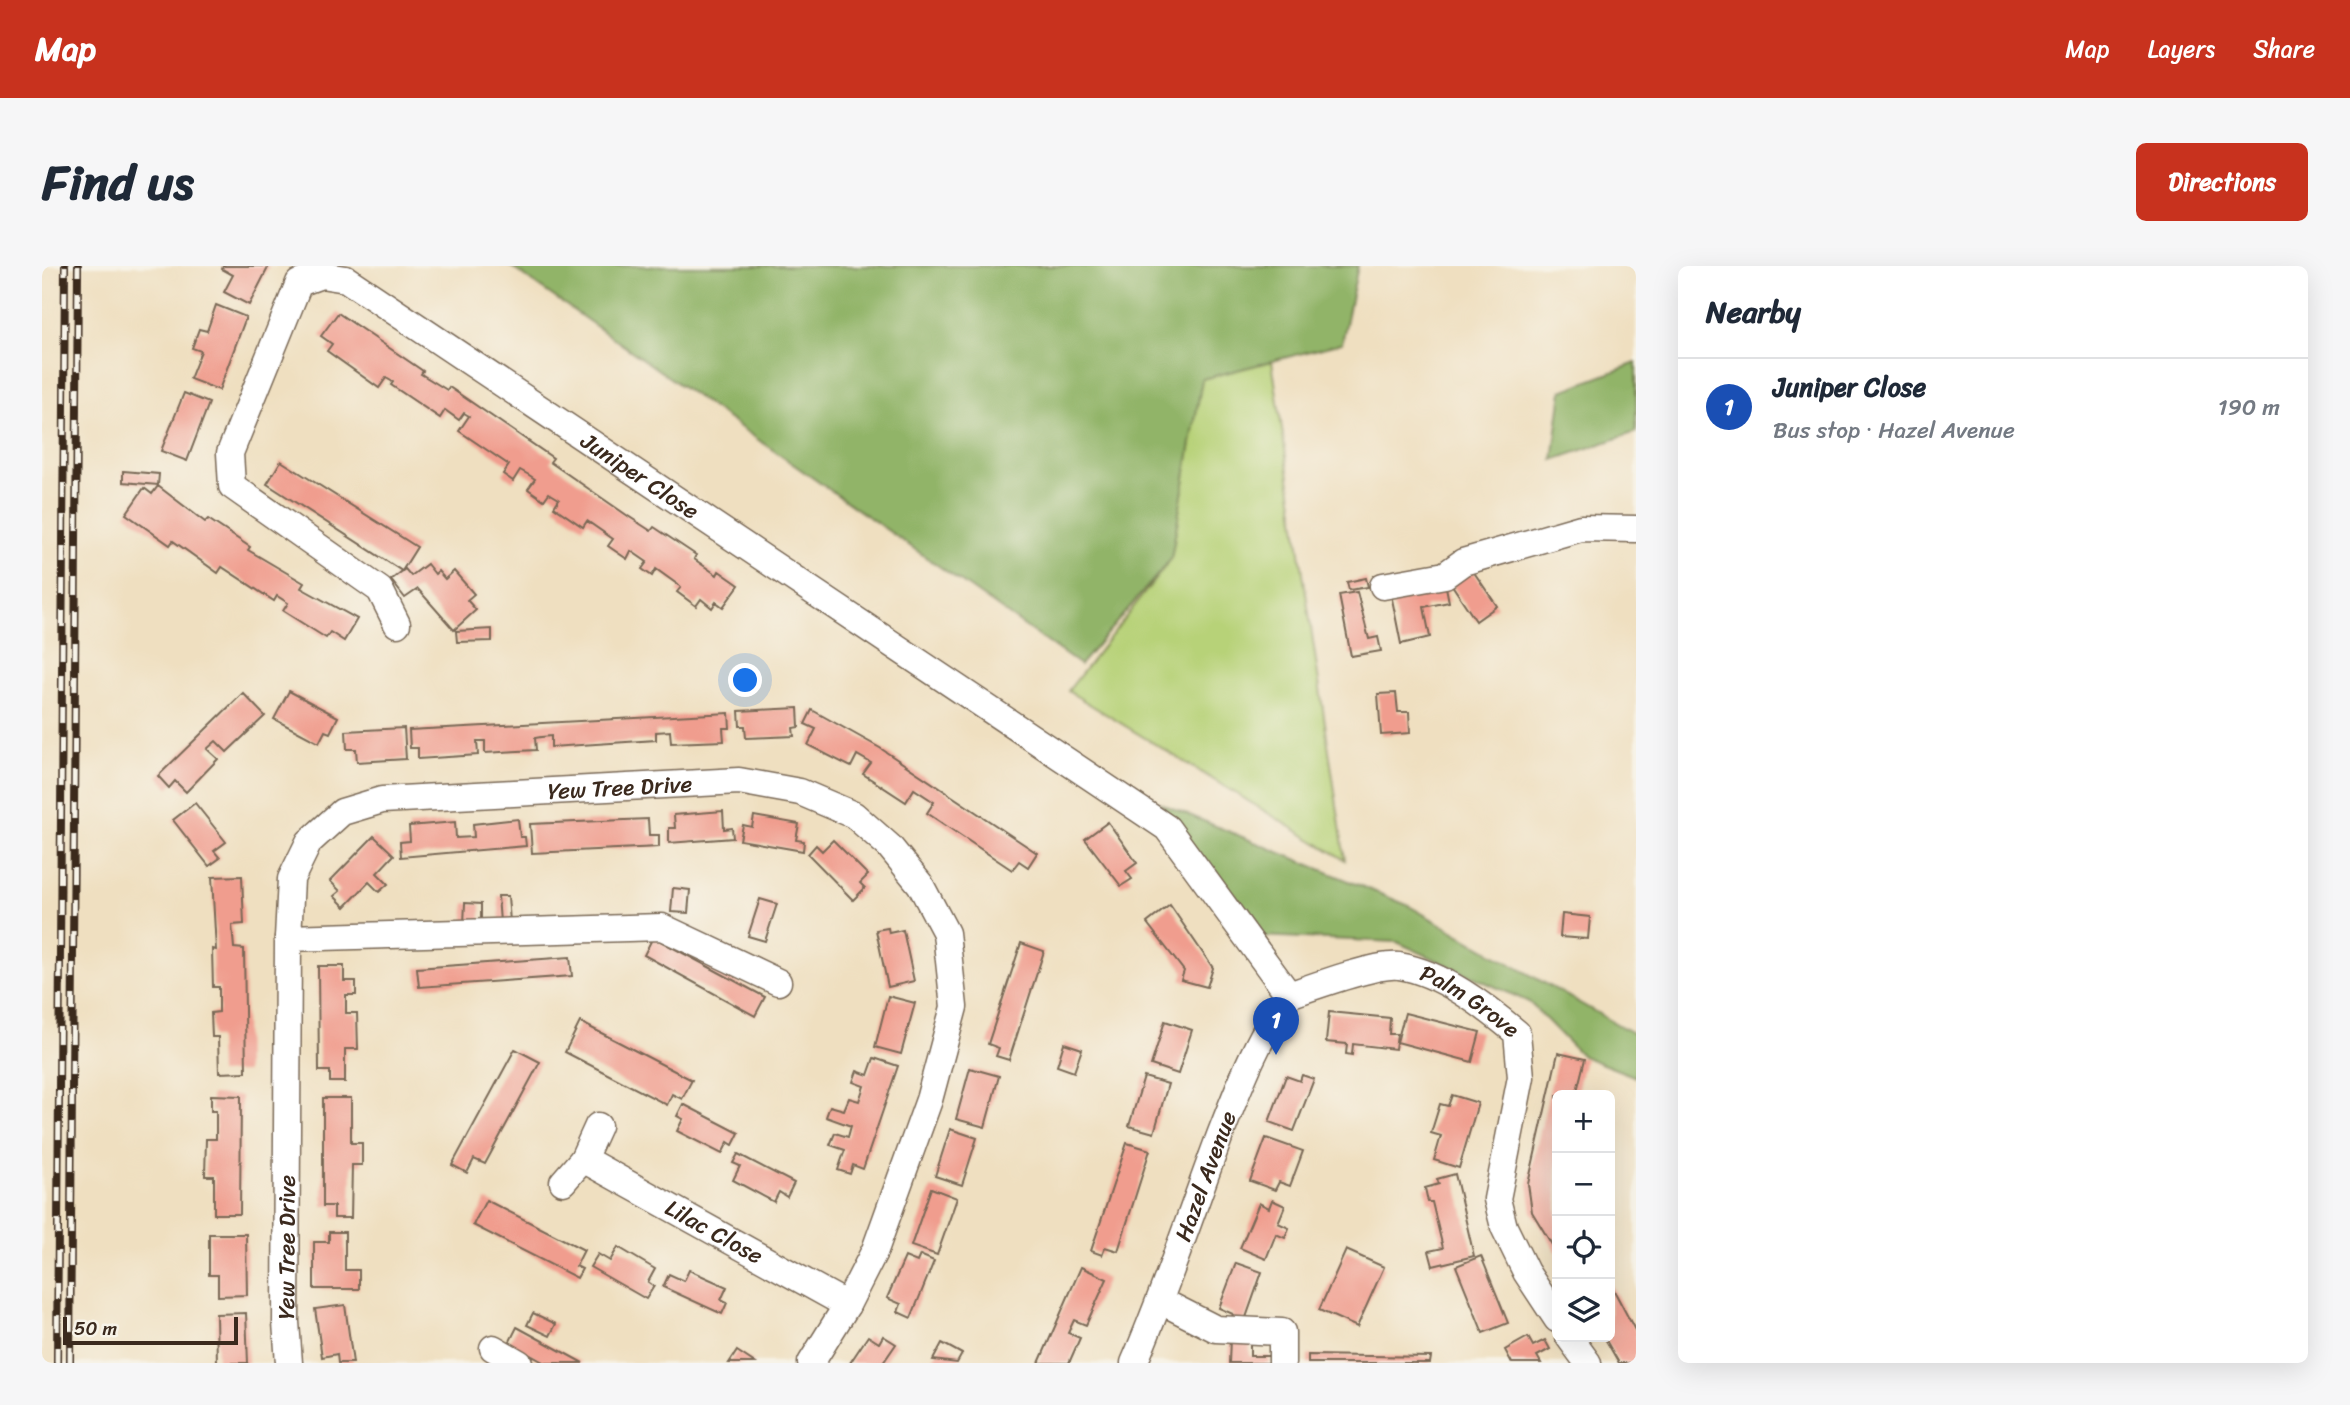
<!DOCTYPE html>
<html lang="en">
<head>
<meta charset="utf-8">
<style>
  :root { --surface:#fff; --page:#f6f6f7; --text:#1f2937; --muted:#747a83; --line:#e0e1e3; --accent:#c8321e }
  body { margin:0; font-family:Sriracha,sans-serif; background:var(--page); color:var(--text) }
  .controls { position:absolute; right:21px; bottom:21px; display:grid; overflow:hidden; border-radius:10px; box-shadow:0 7px 28px #0002 }
  .controls button { width:63px; height:63px; display:grid; place-items:center; padding:0; border:0; border-bottom:2px solid var(--line); background:var(--surface); color:var(--text); font:35px sans-serif }
  .scale { position:absolute; left:21px; bottom:18px; width:175px; box-sizing:border-box; padding-left:7px; border:4px solid #3b2a1e; border-top:0; font-size:19px; line-height:24px; white-space:nowrap; color:#3b2a1e; -webkit-text-stroke:5px #f7f3e8; paint-order:stroke }
  .you { position:absolute; left:704px; top:415px; width:24px; height:24px; margin:-18px; border:5px solid #fff; border-radius:50%; background:#1a73e8; box-shadow:0 0 0 10px #1a73e833 }
  .badge { display:grid; place-items:center; width:46px; height:46px; border-radius:50%; background:var(--accent); color:#fff; font-size:23px; font-weight:700 }
  .pin { position:absolute; translate:-50% -58px; filter:drop-shadow(0 2px 4px #0008) }
  .pin::after { content:''; position:absolute; top:37px; width:24px; height:21px; background:inherit; clip-path:polygon(0 0,100% 0,50% 100%) }
  .list { margin:0; padding:0; list-style:none }
  h2 { display:flex; justify-content:space-between; align-items:center; height:91px; margin:0; padding:0 28px; font-size:30px }
  h2 small { font-size:23px; font-weight:400; color:var(--muted) }
  .list li { display:grid; grid-template-columns:46px 1fr auto; gap:21px; align-items:center; box-sizing:border-box; height:98px; padding:0 28px; border-top:2px solid var(--line) }
  .list b { display:block; font-size:26px; white-space:nowrap }
  .list p { margin:0; font-size:23px; white-space:nowrap; color:var(--muted) }
  .list em { font-size:23px; font-style:normal; color:var(--muted) }
  .icon { flex:none; width:38px; height:38px; fill:none; stroke:currentColor; stroke-width:2; stroke-linecap:round; stroke-linejoin:round }
  .map { position:relative; flex:none; width:1594px; height:1097px; overflow:hidden; border-radius:10px }
  header { display:flex; align-items:center; gap:42px; box-sizing:border-box; height:98px; padding:0 35px; background:var(--accent); color:#fff }
  header strong { font-size:33px }
  nav { display:flex; gap:38px; margin-inline-start:auto; font-size:24px }
  .intro { display:flex; align-items:center; justify-content:space-between; box-sizing:border-box; height:168px; padding:0 42px }
  h1 { margin:0; font-size:49px }
  .button { padding:18px 32px; border-radius:10px; background:var(--accent); color:#fff; font-size:24px; font-weight:700 }
  main { display:flex; gap:42px; padding:0 42px }
  aside { flex:1; background:var(--surface); border-radius:10px; box-shadow:0 7px 28px #0002 }
  .map>svg:first-child { display:block }
  .green { fill:#b7d278; stroke:#797e4b; stroke-width:2 }
  .forest { fill:#91b468; stroke:#666f43; stroke-width:2 }
  .building { fill:#f09d8e }
  .lines { fill:none; stroke-linecap:round; stroke-linejoin:round }
  .minor-casing { stroke:#7a6957; stroke-width:29 }
  .minor { stroke:#fff; stroke-width:26 }
  .rail-casing { stroke:#3b2a1e; stroke-width:8 }
  .rail { stroke:#f7f3e8; stroke-width:5; stroke-dasharray:16; stroke-linecap:butt }
  .labels { text-anchor:middle; dominant-baseline:central; stroke-width:7; stroke-linejoin:round; paint-order:stroke }
  .street-label { font-size:23px; fill:#3b2a1e; stroke:#f7f3e8 }
</style>
</head>
<body>
<header>
<strong>Map</strong>
<nav><a>Map</a><a>Layers</a><a>Share</a></nav>
</header>
<div class="intro"><h1>Find us</h1><a class="button">Directions</a></div>
<main>
<div class="map">
<svg width="1594" height="1097" viewBox="0 0 1594 1097">
  <rect width="100%" height="100%" fill="#f7f3e8"/>
  <filter id="ink" filterUnits="userSpaceOnUse"><feTurbulence type="fractalNoise" baseFrequency=".0143" numOctaves="2"/><feDisplacementMap in="SourceGraphic" scale="14" xChannelSelector="R" yChannelSelector="G"/><feConvolveMatrix kernelMatrix="1 2 1 2 8 2 1 2 1" color-interpolation-filters="sRGB"/></filter>
  <filter id="wash" filterUnits="userSpaceOnUse"><feTurbulence type="fractalNoise" baseFrequency=".00686" numOctaves="4" result="noise"/><feDisplacementMap in="SourceGraphic" scale="28" xChannelSelector="R" yChannelSelector="G"/><feGaussianBlur stdDeviation="1.57" result="paint"/><feColorMatrix in="noise" values="0 0 0 0 0 0 0 0 0 0 0 0 0 0 0 0 0 1.4 0 .05"/><feComposite in="paint" operator="in"/></filter>
  <g filter="url(#wash)">
    <rect width="100%" height="100%" fill="#efdfc0"/>
    <polygon class="green" points="1230,95 1303,594 1026,425 1129,293 1160,113"/>
    <g class="forest">
      <polygon points="468,0 1316,0 1300,77 1160,113 1129,293 1038,399"/>
      <polygon points="1594,97 1594,166 1511,194 1520,125"/>
      <polygon points="1118,537 1365,639 1594,769 1594,811 1540,790 1487,736 1355,676 1216,670"/>
    </g>
    <g id="blocks">
      <g class="building">
        <polygon points="181,0 227,0 207,39 182,26 191,9 180,3"/>
        <polygon points="174,39 204,51 177,124 148,113 159,85 150,82 157,63 165,65"/>
        <polygon points="296,47 381,105 379,108 405,124 407,121 511,192 508,196 586,250 609,265 612,261 654,289 652,293 675,309 677,305 697,319 681,341 674,336 670,342 659,333 654,340 635,326 639,321 614,303 610,310 600,303 605,296 589,285 585,293 566,280 571,273 545,255 541,261 512,241 517,233 507,227 502,234 486,223 493,213 487,209 478,204 471,215 461,208 467,199 417,165 427,150 422,147 417,154 403,144 398,152 349,119 351,116 344,112 337,122 285,85 290,78 279,70"/>
        <polygon points="142,127 167,137 145,195 119,185"/>
        <polygon points="239,195 375,281 360,305 225,218"/>
        <polygon points="81,205 117,208 116,219 81,216"/>
        <polygon points="116,220 163,256 166,253 208,281 206,284 262,317 259,322 315,353 302,375 288,366 284,372 241,345 246,337 235,330 232,335 180,301 176,307 131,275 128,279 84,248 102,222 110,228"/>
        <polygon points="385,298 393,308 396,305 403,313 412,305 432,328 425,334 434,344 412,364 376,323 363,332 349,314 363,303 369,310"/>
        <polygon points="1429,302 1455,340 1434,355 1408,316"/>
        <polygon points="1324,312 1326,321 1307,324 1305,316"/>
        <polygon points="1403,316 1407,336 1382,341 1388,371 1359,378 1349,328"/>
        <polygon points="1315,326 1327,373 1336,371 1339,385 1309,390 1297,329"/>
        <polygon points="450,363 450,375 415,376 414,365"/>
        <polygon points="247,425 296,451 288,467 283,465 277,477 232,453"/>
        <polygon points="201,427 223,450 185,486 174,475 165,483 176,493 144,526 133,515 127,522 116,510"/>
        <polygon points="1354,427 1356,446 1367,446 1368,467 1339,469 1336,428"/>
        <polygon points="756,442 757,461 751,462 752,470 704,472 703,460 698,460 697,445"/>
        <polygon points="770,444 838,482 995,587 986,601 977,595 970,604 885,547 892,536 872,523 864,536 821,508 829,497 815,489 809,501 766,479 774,463 763,458"/>
        <polygon points="687,447 688,462 681,462 682,475 629,477 628,465 614,466 614,474 509,481 509,470 499,471 493,472 494,484 443,487 443,475 435,475 436,489 376,493 376,482 368,482 367,464"/>
        <polygon points="362,462 364,493 315,496 314,483 305,483 304,465"/>
        <polygon points="153,537 184,576 172,585 178,592 167,600 131,554"/>
        <polygon points="681,545 682,563 690,562 691,572 627,577 627,562 633,562 632,549"/>
        <polygon points="712,550 757,558 754,574 762,575 761,585 698,574 701,559 710,561"/>
        <polygon points="476,553 478,571 483,571 484,580 359,591 358,576 368,575 367,560 413,556 414,572 432,571 431,558"/>
        <polygon points="606,553 607,569 617,569 617,581 490,587 488,558"/>
        <polygon points="1066,556 1095,597 1084,605 1090,613 1079,620 1043,573"/>
        <polygon points="332,570 352,589 335,607 346,618 337,626 327,616 303,641 292,630 298,625 288,615"/>
        <polygon points="791,574 826,609 818,617 823,622 811,634 766,588 774,579 780,585"/>
        <polygon points="200,610 202,658 190,659 192,682 202,683 204,806 177,807 176,771 170,771 169,747 177,746 177,721 171,721 170,683 174,684 170,611"/>
        <polygon points="631,622 648,624 646,647 629,646"/>
        <polygon points="456,630 466,630 468,656 458,656"/>
        <polygon points="718,633 735,638 723,675 706,670"/>
        <polygon points="423,637 439,638 439,658 422,658"/>
        <polygon points="1128,639 1171,702 1165,721 1139,714 1142,705 1105,657"/>
        <polygon points="1520,648 1548,651 1546,673 1518,671"/>
        <polygon points="846,662 847,667 861,664 872,715 846,721 834,664"/>
        <polygon points="611,671 723,731 713,750 602,689"/>
        <polygon points="979,677 1002,685 967,794 954,790 957,782 946,778"/>
        <polygon points="528,691 530,710 377,721 375,702"/>
        <polygon points="276,700 302,700 302,715 314,715 314,729 304,729 304,747 315,747 316,783 303,783 303,816 288,816 288,805 277,805"/>
        <polygon points="846,730 873,737 859,788 833,781"/>
        <polygon points="1287,746 1348,752 1347,768 1355,768 1353,783 1311,778 1310,789 1304,788 1305,778 1284,776"/>
        <polygon points="1363,747 1438,766 1430,796 1355,776"/>
        <polygon points="1123,755 1150,764 1136,808 1109,799"/>
        <polygon points="538,756 650,814 640,833 630,828 625,839 523,786"/>
        <polygon points="1022,777 1040,783 1032,806 1015,800"/>
        <polygon points="473,783 498,796 443,898 432,893 425,907 410,899"/>
        <polygon points="1516,787 1543,793 1534,829 1515,829 1515,987 1490,946 1486,918"/>
        <polygon points="832,792 856,800 821,903 811,899 808,908 796,904 803,884 788,879 793,867 806,871 809,860 784,851 788,840 802,844 807,832 817,835 822,820 811,816 815,805 826,809"/>
        <polygon points="928,802 957,810 943,861 914,853"/>
        <polygon points="1260,809 1272,813 1252,865 1227,856 1244,810 1258,815"/>
        <polygon points="1102,811 1126,818 1112,867 1087,860"/>
        <polygon points="169,829 199,830 198,948 172,948 172,910 163,910 164,873 174,873 174,845 169,845"/>
        <polygon points="1410,829 1436,837 1417,902 1392,894 1399,870 1389,867 1398,838 1406,840"/>
        <polygon points="281,832 309,832 309,877 320,877 320,899 310,899 309,952 292,952 292,940 281,940"/>
        <polygon points="641,838 697,867 691,879 686,876 680,888 635,865 641,853 635,850"/>
        <polygon points="908,863 935,872 920,919 893,910"/>
        <polygon points="1224,872 1261,885 1248,920 1237,916 1233,924 1208,915"/>
        <polygon points="1085,877 1108,884 1076,985 1063,981 1060,989 1049,985"/>
        <polygon points="696,888 752,917 745,931 737,926 732,936 691,914 698,900 691,897"/>
        <polygon points="1413,908 1432,990 1391,1000 1387,985 1401,982 1390,936 1386,936 1383,922 1397,918 1395,913"/>
        <polygon points="889,922 915,932 895,989 869,980"/>
        <polygon points="444,934 542,984 534,1000 540,1003 535,1012 431,959"/>
        <polygon points="1230,934 1243,940 1236,957 1247,962 1243,972 1234,968 1224,993 1198,982 1217,937 1227,942"/>
        <polygon points="287,966 303,966 303,1004 317,1004 317,1023 272,1023 272,976 287,976"/>
        <polygon points="167,968 204,968 205,1029 176,1030 176,1009 167,1009"/>
        <polygon points="576,981 613,1003 606,1016 612,1020 604,1033 548,1001 556,988 568,995"/>
        <polygon points="1304,984 1342,1001 1315,1061 1277,1044"/>
        <polygon points="878,989 892,995 869,1052 856,1046 859,1038 845,1032 863,991 875,996"/>
        <polygon points="1439,990 1466,1057 1441,1067 1414,1000"/>
        <polygon points="1194,997 1220,1006 1201,1060 1188,1056 1191,1048 1177,1042"/>
        <polygon points="1039,1001 1065,1013 1044,1059 1032,1054 1026,1067 1038,1072 1027,1097 997,1097"/>
        <polygon points="647,1004 685,1021 679,1034 685,1037 680,1048 621,1021 627,1008 642,1015"/>
        <polygon points="1568,1017 1594,1066 1594,1097 1577,1097 1562,1071 1568,1071"/>
        <polygon points="303,1039 311,1097 296,1097 295,1088 280,1091 273,1043"/>
        <polygon points="204,1047 206,1097 175,1097 174,1048"/>
        <polygon points="491,1047 514,1058 508,1070 485,1059"/>
        <polygon points="475,1061 541,1097 503,1097 467,1077"/>
        <polygon points="826,1070 837,1077 841,1070 854,1078 841,1097 808,1097"/>
        <polygon points="1486,1071 1491,1080 1503,1074 1508,1083 1495,1090 1499,1097 1470,1097 1463,1084"/>
        <polygon points="1188,1072 1208,1073 1208,1090 1227,1090 1227,1097 1187,1097"/>
        <polygon points="900,1077 920,1088 915,1097 891,1094"/>
        <polygon points="695,1085 713,1097 687,1097"/>
        <polygon points="1266,1089 1389,1091 1388,1097 1266,1097"/>
      </g>
    </g>
  </g>
  <g filter="url(#ink)">
    <use href="#blocks" fill-opacity="0" stroke="#7a6957" stroke-width="2"/>
    <g class="lines">
      <g class="minor-casing">
        <g id="minor">
          <polyline points="1341,320 1403,309 1421,296 1539,262 1594,263"/>
          <path id="s1" d="M355,358L338,324L190,220L188,187L257,17L279,9L304,13L1125,562L1247,729"/>
          <polyline points="246,672 620,661 736,716"/>
          <path id="s2" d="M1247,729C1270,721 1335,697 1357,700C1400,707 1443,740 1475,767L1479,811L1455,933L1462,961L1484,1006L1515,1053"/>
          <path id="s3" d="M541,893L805,1039"/>
          <polyline points="521,916 541,893 556,860"/>
          <polyline points="1119,1035 1174,1063 1240,1066 1240,1097"/>
          <polyline points="1527,1071 1546,1097"/>
          <polyline points="451,1082 477,1097"/>
          <path id="s4" d="M247,1097L244,1056L246,672L249,613L267,576L300,546L340,534L697,515L758,526L812,549L847,580L878,618L904,667L912,741L887,834L833,984L805,1039L769,1097"/>
          <path id="s5" d="M1092,1097C1124,1023 1149,947 1177,872C1196,823 1215,771 1247,729"/>
        </g>
      </g>
      <use href="#minor" class="minor"/>
      <g class="rail-casing">
        <g id="rail">
          <polyline points="15,1097 23,0"/>
          <polyline points="28,1097 36,0"/>
        </g>
      </g>
      <use href="#rail" class="rail"/>
    </g>
  </g>
  <g class="labels">
    <g class="street-label">
      <text stroke="none"><textPath href="#s1" startOffset="838">Juniper Close</textPath></text>
      <text stroke="none"><textPath href="#s4" startOffset="850">Yew Tree Drive</textPath></text>
      <text stroke="none"><textPath href="#s2" startOffset="194">Palm Grove</textPath></text>
      <text stroke="none"><textPath href="#s5" startOffset="200">Hazel Avenue</textPath></text>
      <text stroke="none"><textPath href="#s3" startOffset="150">Lilac Close</textPath></text>
      <text stroke="none"><textPath href="#s4" startOffset="116">Yew Tree Drive</textPath></text>
    </g>
  </g>
</svg>
<div class="controls">
<button>+</button>
<button>−</button>
<button><svg class="icon" aria-label="locate" viewBox="0 0 24 24"><circle cx="12" cy="12" r="6"/><path d="M12 2v4M12 18v4M2 12h4M18 12h4"/></svg></button>
<button><svg class="icon" aria-label="layers" viewBox="0 0 24 24"><path d="M12 4l9 5-9 5-9-5zM3 14l9 5 9-5"/></svg></button>
</div>
<div class="scale">50 m</div>
<div class="you"></div>
<div class="pin badge" style="left:1234px;top:789px;background:#1a4fb4">1</div>
</div>
<aside>
<h2>Nearby<small></small></h2>
<ul class="list">
<li><span class="badge" style="background:#1a4fb4">1</span><div><b>Juniper Close</b><p>Bus stop · Hazel Avenue</p></div><em>190 m</em></li>
</ul>
</aside>
</main>
</body>
</html>
